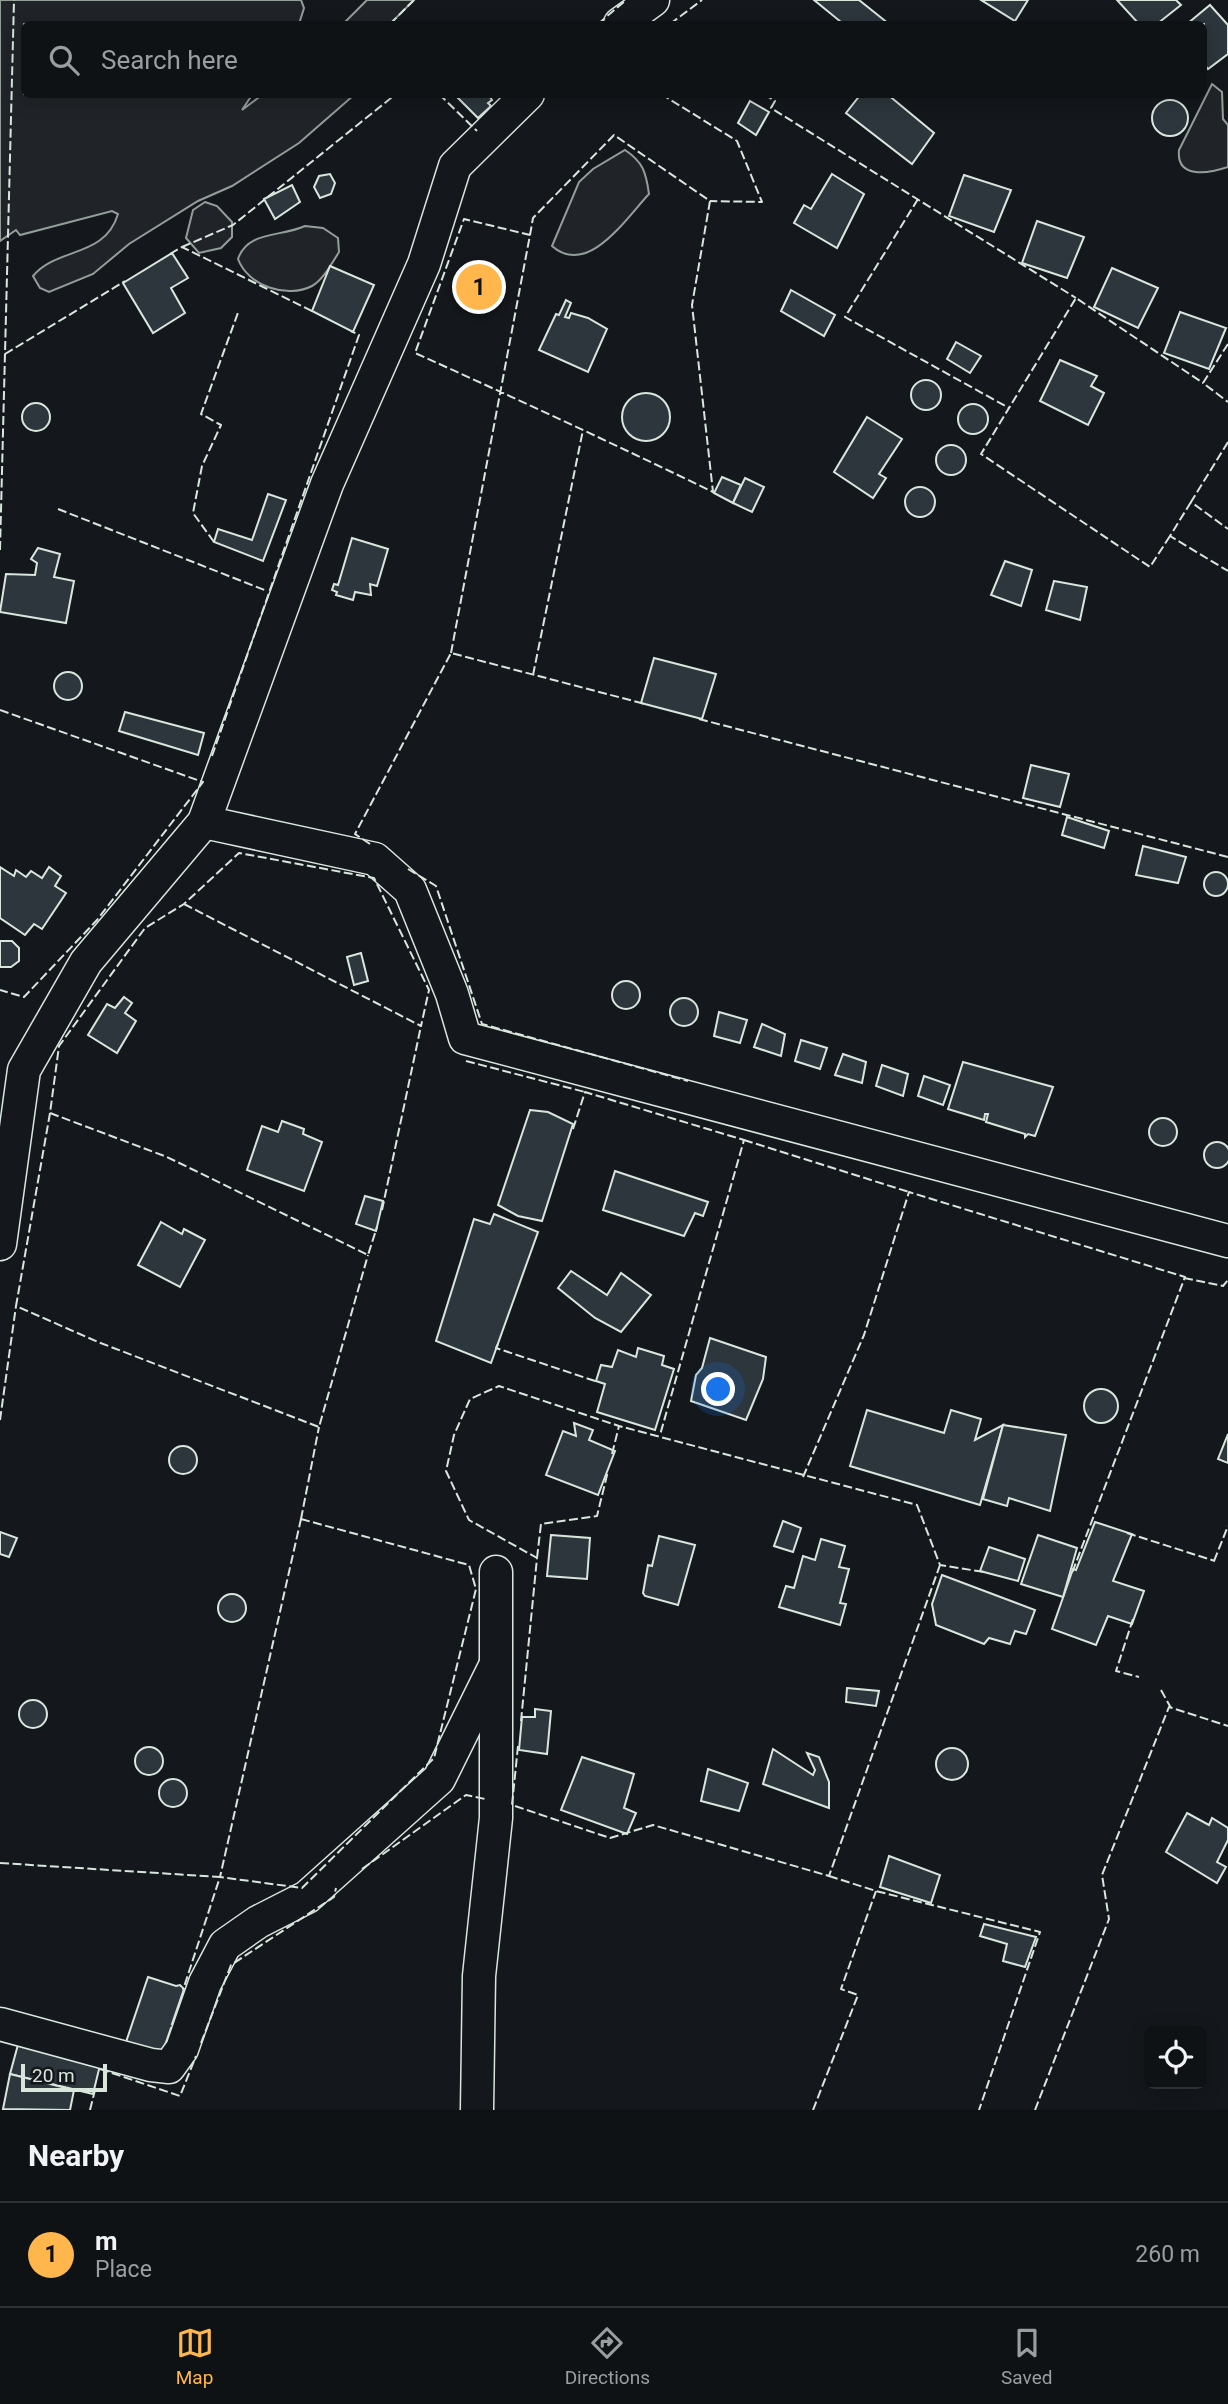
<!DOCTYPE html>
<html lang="en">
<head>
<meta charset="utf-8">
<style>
  :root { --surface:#0f1215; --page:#181b1e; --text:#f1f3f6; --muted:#9b9ea0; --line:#2f3234; --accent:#ffb74d }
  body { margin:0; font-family:Roboto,sans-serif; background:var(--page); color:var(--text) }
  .controls { position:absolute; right:21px; bottom:21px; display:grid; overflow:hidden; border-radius:10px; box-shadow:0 4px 18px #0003 }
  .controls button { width:63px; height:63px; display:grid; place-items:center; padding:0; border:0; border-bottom:2px solid var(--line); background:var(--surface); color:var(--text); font:35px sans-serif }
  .scale { position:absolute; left:21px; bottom:18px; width:86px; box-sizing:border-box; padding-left:7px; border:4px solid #d8e6dc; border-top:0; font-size:19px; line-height:24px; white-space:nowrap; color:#d8e6dc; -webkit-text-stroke:5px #14181c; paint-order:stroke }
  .you { position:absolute; left:719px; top:1390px; width:24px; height:24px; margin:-18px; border:5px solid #fff; border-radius:50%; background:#1a73e8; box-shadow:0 0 0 10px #1a73e833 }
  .badge { display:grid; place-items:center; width:46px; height:46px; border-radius:50%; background:var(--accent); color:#111; font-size:23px; font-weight:700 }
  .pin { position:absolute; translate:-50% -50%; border:4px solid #fff; box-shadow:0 2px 7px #0006 }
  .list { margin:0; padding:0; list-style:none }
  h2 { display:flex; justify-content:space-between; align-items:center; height:91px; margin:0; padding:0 28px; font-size:30px }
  h2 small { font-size:23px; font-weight:400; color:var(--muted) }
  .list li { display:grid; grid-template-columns:46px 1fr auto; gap:21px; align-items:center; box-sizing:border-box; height:105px; padding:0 28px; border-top:2px solid var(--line) }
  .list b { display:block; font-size:26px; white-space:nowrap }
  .list p { margin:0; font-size:23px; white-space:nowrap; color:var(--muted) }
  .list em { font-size:23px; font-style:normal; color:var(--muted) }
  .icon { flex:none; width:38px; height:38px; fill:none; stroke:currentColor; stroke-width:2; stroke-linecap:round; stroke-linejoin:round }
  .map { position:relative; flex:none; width:1228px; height:2110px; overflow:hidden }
  .search { position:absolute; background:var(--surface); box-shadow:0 4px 18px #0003; left:21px; right:21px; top:21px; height:77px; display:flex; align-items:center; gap:18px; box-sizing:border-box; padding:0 24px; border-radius:10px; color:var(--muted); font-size:26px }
  .sheet { height:196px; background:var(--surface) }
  nav { display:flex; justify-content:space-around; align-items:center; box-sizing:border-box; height:98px; border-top:2px solid var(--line); background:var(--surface); font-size:19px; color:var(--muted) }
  nav a { display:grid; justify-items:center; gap:4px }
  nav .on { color:var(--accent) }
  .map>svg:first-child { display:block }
  .green { fill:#202428; stroke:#939e99; stroke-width:2 }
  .building { fill:#2c363c; stroke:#d8e6dc; stroke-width:2 }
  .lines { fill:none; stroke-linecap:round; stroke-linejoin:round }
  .minor-casing { stroke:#d8e6dc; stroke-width:35 }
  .minor { stroke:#14181c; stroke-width:32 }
  .fence { stroke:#d8e6dc; stroke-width:2; stroke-dasharray:9 3.5; stroke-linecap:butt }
</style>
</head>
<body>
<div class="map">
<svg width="1228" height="2110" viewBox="0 0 1228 2110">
  <rect width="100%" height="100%" fill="#14181c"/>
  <g class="green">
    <path d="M0,0H301L304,8L299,24H24V94L252,95L242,110L262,95H354L299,143L232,186L198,201L129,244L93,274L49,292L40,288L33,276C57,247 105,258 118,214L112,211L20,235L16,230L0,241Z"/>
    <polygon points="367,0 414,0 390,24 343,24"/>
    <path d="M1212,84L1222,92L1223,119L1228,125V167C1210,173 1176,180 1179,150Z"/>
    <path d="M625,150C643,162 646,172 649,194C627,217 588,278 552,246L579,182L593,169Z"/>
    <polygon points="205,202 217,206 232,222 232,237 221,248 199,253 186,238 193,210"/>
    <path d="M305,226L323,228L338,238L339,252C332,263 323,280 312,286C287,299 248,286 238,259C247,231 281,237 305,226Z"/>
  </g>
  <g class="building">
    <polygon points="814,0 859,0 889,24 839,24 841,22"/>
    <polygon points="981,0 1028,0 1015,21"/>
    <polygon points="1117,0 1176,0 1181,5 1157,24 1139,24"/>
    <polygon points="1210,5 1228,25 1228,54 1208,69 1204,64 1204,24 1187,24"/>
    <polygon points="454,94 488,94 492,100 488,103 491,106 478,118"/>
    <polygon points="861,94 887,94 934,133 912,164 846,113"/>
    <circle cx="1170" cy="118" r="18"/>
    <polygon points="750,101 769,112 756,135 738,123"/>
    <polygon points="330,174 335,183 331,194 320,198 314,187 319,176"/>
    <polygon points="832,174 864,194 837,248 794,223 804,205 811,209"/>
    <polygon points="964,175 1011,190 994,232 949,216"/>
    <polygon points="292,185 300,202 275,219 264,199"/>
    <polygon points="1037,221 1084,237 1067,278 1022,263"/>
    <polygon points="172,253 188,278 171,288 185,313 153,333 123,283"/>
    <polygon points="330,266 374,285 353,332 312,311"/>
    <polygon points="1112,268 1158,288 1138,328 1094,307"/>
    <circle cx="479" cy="288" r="15"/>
    <polygon points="791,290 835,315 824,336 781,311"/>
    <polygon points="566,300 571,303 565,317 569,318 571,313 588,318 607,329 588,372 539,350 556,314 559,315"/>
    <polygon points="1180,312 1226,328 1209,369 1164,353"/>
    <polygon points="956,342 981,356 970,373 947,359"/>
    <polygon points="1060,360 1097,376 1091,386 1104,393 1088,425 1040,401"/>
    <circle cx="926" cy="395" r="15"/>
    <circle cx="646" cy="417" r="24"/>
    <circle cx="36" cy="417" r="14"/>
    <circle cx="973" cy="419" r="15"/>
    <polygon points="867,417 902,439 879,474 886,478 873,498 834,472"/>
    <circle cx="951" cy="460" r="15"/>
    <polygon points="722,477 741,485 733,503 714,493"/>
    <polygon points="745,478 764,487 752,512 733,503"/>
    <circle cx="920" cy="502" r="15"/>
    <polygon points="268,494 286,500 263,561 214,542 218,529 252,540"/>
    <polygon points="352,538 388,549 377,586 370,584 371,595 355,592 353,600 336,595 337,592 332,590 334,584 338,585"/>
    <polygon points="38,548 60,554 54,577 74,581 66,623 0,612 6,574 35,575 37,563 31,559"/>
    <polygon points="1005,561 1032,570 1021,606 991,595"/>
    <polygon points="1054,581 1087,587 1080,620 1046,610"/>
    <polygon points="654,658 716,674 702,719 641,703"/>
    <circle cx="68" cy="686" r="14"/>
    <polygon points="125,712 204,733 198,755 119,731"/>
    <polygon points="1031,765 1069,774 1060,807 1023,798"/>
    <polygon points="1067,817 1109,831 1104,848 1062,835"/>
    <polygon points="1143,846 1186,857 1178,883 1136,875"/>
    <polygon points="0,867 14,876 16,870 26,877 31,871 42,878 49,867 61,876 55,886 66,893 42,929 34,924 25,935 0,918"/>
    <circle cx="1216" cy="884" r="12"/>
    <polygon points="0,941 12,941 19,948 19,961 11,967 0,967"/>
    <polygon points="361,953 368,981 354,985 347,957"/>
    <circle cx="626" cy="995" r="14"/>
    <polygon points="124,997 132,1003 125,1013 136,1021 117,1053 88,1035 107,1004 115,1008"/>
    <circle cx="684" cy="1012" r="14"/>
    <polygon points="719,1012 747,1020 740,1043 714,1036"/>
    <polygon points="762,1024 785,1034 781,1056 754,1047"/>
    <polygon points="801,1040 827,1048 820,1069 795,1061"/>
    <polygon points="843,1054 866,1062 862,1083 835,1075"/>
    <polygon points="963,1062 1053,1087 1035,1136 1028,1134 1025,1137 1025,1134 986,1122 988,1114 985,1114 984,1120 948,1109"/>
    <polygon points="882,1065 908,1074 903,1096 876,1086"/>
    <polygon points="924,1076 950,1085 943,1105 918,1096"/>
    <polygon points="530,1110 548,1112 573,1124 542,1221 518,1216 498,1205"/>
    <circle cx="1163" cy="1132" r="14"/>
    <polygon points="282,1121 304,1129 303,1134 322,1142 304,1191 247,1170 262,1126 278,1132"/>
    <circle cx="1217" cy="1155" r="13"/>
    <polygon points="615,1171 708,1202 703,1216 695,1213 684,1236 603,1210"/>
    <polygon points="365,1196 383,1201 376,1231 356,1224"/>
    <polygon points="494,1214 538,1232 491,1363 436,1341 474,1219 490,1224"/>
    <polygon points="161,1222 182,1234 184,1229 205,1240 180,1287 138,1265"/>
    <polygon points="571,1271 607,1295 621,1273 651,1295 621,1332 595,1318 558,1288"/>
    <polygon points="710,1338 766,1357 763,1379 746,1420 691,1401 696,1375 702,1368"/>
    <polygon points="638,1348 664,1356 662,1365 674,1369 655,1430 597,1412 605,1384 596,1381 601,1365 612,1367 618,1350 636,1357"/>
    <circle cx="1101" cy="1406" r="17"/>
    <polygon points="867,1410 944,1433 951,1410 981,1419 975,1440 1003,1425 980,1505 850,1466"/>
    <polygon points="574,1423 593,1430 589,1440 615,1451 598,1495 546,1475 563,1431 576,1436"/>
    <polygon points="1003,1425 1066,1435 1050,1511 1009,1498 1007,1506 983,1499"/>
    <polygon points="1228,1434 1228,1463 1218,1459"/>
    <circle cx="183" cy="1460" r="14"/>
    <polygon points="783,1521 801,1528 793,1552 774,1546"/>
    <polygon points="1095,1522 1132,1534 1113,1581 1144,1591 1132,1624 1108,1616 1096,1645 1052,1629 1073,1569 1076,1570"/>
    <polygon points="0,1532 17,1538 9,1557 0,1554"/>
    <polygon points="551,1535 590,1538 587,1579 547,1576"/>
    <polygon points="1038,1535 1077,1548 1063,1597 1021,1584"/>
    <polygon points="659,1536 695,1545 678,1605 645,1596 643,1593 648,1565 652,1566"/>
    <polygon points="821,1539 845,1546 839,1567 849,1569 840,1603 846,1604 840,1625 779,1607 786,1586 794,1588 803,1556 815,1560"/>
    <polygon points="989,1547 1025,1559 1018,1581 980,1571"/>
    <polygon points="942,1575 1035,1610 1026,1634 1015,1631 1010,1644 989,1638 984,1644 936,1625 932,1604"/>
    <circle cx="232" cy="1608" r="14"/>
    <polygon points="847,1688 879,1691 876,1706 846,1702"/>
    <circle cx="33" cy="1714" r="14"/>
    <polygon points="535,1709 551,1711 547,1754 519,1750 522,1717 535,1717"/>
    <circle cx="149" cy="1761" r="14"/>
    <circle cx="952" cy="1764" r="16"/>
    <polygon points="773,1749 813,1775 815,1770 807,1753 819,1757 829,1782 829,1808 763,1784"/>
    <polygon points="582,1757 634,1774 624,1808 636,1813 627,1834 561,1810"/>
    <polygon points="708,1769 748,1783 739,1811 701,1801"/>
    <circle cx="173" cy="1793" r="14"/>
    <polygon points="1187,1813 1209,1825 1212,1818 1228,1828 1228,1840 1217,1862 1226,1867 1217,1883 1166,1852"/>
    <polygon points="889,1856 940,1875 931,1903 880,1887"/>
    <polygon points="984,1924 1036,1937 1025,1967 1003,1961 1007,1944 980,1936"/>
    <polygon points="148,1977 176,1986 180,1985 184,1989 172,2024 181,2027 180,2031 171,2028 162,2054 126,2042"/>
    <polygon points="19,2041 101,2061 93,2094 10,2074"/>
    <polygon points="10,2074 74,2090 70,2110 3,2109"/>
  </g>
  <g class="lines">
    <g class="minor-casing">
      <g id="minor">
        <polyline points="620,24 653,0"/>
        <polyline points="204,822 375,859 410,890 452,994 465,1038 1228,1241"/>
        <polyline points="0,1244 24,1070 86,962 204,822 327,484 424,264 455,166 528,94"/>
        <polyline points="0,2024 151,2065 169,2067 182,2049 205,1983 225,1945 258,1922 307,1897 439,1779 494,1668"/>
        <polyline points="477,2110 479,1976 496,1818 496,1572"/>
      </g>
    </g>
    <use href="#minor" class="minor"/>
    <g class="fence">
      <polyline points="390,24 414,0"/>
      <polyline points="598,24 626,0"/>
      <polyline points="670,24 702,0"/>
      <polyline points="439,94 477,131"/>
      <polyline points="661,94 737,141 762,202 710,201"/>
      <polyline points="764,94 775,101 771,108 1076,298"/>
      <polyline points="918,199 845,317 1009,408"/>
      <polyline points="182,247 233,225 396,94"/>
      <polyline points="170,254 182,247 314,312"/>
      <polyline points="1228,344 1203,383 1228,402"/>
      <polyline points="5,354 125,281"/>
      <polyline points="1228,442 1191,502 1228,529"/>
      <polyline points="1191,502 1170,536 1228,571"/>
      <polyline points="58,509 267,591"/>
      <polyline points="1170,536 1150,567 981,454 1076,298 1203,383"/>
      <polyline points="214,542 193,513 202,466 221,425 201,414 239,310"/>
      <polyline points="0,550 14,0"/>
      <path d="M451,653L530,235L533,218L614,135L710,201L692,305L713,492C614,444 515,398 415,353L464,219L530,235"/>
      <polyline points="533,675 583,430"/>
      <polyline points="0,710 203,782 97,920 24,997 0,990"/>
      <polyline points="699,719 1228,857"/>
      <polyline points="212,756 359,335 351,331"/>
      <polyline points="370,844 355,834 451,653 645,704"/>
      <polyline points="408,869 436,886 482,1024 688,1081"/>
      <polyline points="184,904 421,1026 429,990 374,878 239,853 184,904 145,928 59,1046 50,1113 167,1157 368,1255 377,1227"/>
      <polyline points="466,1061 585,1092"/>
      <polyline points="50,1113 16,1306 98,1342 319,1427 368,1255"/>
      <polyline points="573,1129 585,1092 744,1140 660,1435"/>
      <polyline points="744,1140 909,1192"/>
      <polyline points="382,1210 421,1026"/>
      <polyline points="1184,1278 1223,1286 1228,1280"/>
      <polyline points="498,1344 496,1348 598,1382"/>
      <polyline points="0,1420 16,1306"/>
      <polyline points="612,1454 619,1426"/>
      <polyline points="803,1477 864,1335 909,1192 1185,1277 1072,1573"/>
      <polygon points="301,1519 469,1565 476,1589 434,1758 302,1888 220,1877"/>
      <polyline points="301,1519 319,1427"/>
      <polyline points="1127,1533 1215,1561"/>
      <polyline points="537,1558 541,1524 597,1516 608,1471"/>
      <polyline points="1214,1561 1228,1526"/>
      <polyline points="1133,1619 1116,1671 1139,1677"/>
      <polyline points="1161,1690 1171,1708"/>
      <polyline points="521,1721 537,1558 469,1520 446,1471 454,1435 470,1399 499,1386 619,1426 917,1505 940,1565 984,1572"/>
      <polyline points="518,1746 512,1805 610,1838 653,1825 829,1876 940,1565"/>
      <polyline points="0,1863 220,1877 183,1990"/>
      <polyline points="362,1869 466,1795 485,1799"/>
      <polyline points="829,1876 876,1891 1040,1932 979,2110"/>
      <polyline points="201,2043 231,1965 334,1897 336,1888"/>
      <polyline points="100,2069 180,2096 196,2056"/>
      <polyline points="90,2110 95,2090"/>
      <polyline points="813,2110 858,1995 841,1989 876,1891"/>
      <polyline points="1035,2110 1109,1919 1102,1875 1169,1707 1228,1726"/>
    </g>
  </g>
</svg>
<div class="controls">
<button><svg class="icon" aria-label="locate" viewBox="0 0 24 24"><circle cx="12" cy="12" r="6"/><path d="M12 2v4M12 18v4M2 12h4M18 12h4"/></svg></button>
</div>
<div class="scale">20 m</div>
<div class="you"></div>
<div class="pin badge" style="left:479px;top:287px">1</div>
<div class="search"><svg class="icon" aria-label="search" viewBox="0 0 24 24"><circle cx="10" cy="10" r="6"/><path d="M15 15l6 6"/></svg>Search here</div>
</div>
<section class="sheet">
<h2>Nearby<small></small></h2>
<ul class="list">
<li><span class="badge">1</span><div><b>m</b><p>Place</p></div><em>260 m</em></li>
</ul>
</section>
<nav>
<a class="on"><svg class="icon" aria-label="map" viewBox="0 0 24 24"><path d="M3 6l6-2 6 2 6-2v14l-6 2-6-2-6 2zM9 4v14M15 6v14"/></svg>Map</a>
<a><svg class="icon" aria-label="directions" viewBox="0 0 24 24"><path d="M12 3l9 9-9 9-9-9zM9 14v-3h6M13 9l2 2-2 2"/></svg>Directions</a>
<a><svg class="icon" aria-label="saved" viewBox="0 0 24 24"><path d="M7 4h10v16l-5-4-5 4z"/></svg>Saved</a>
</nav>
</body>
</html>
